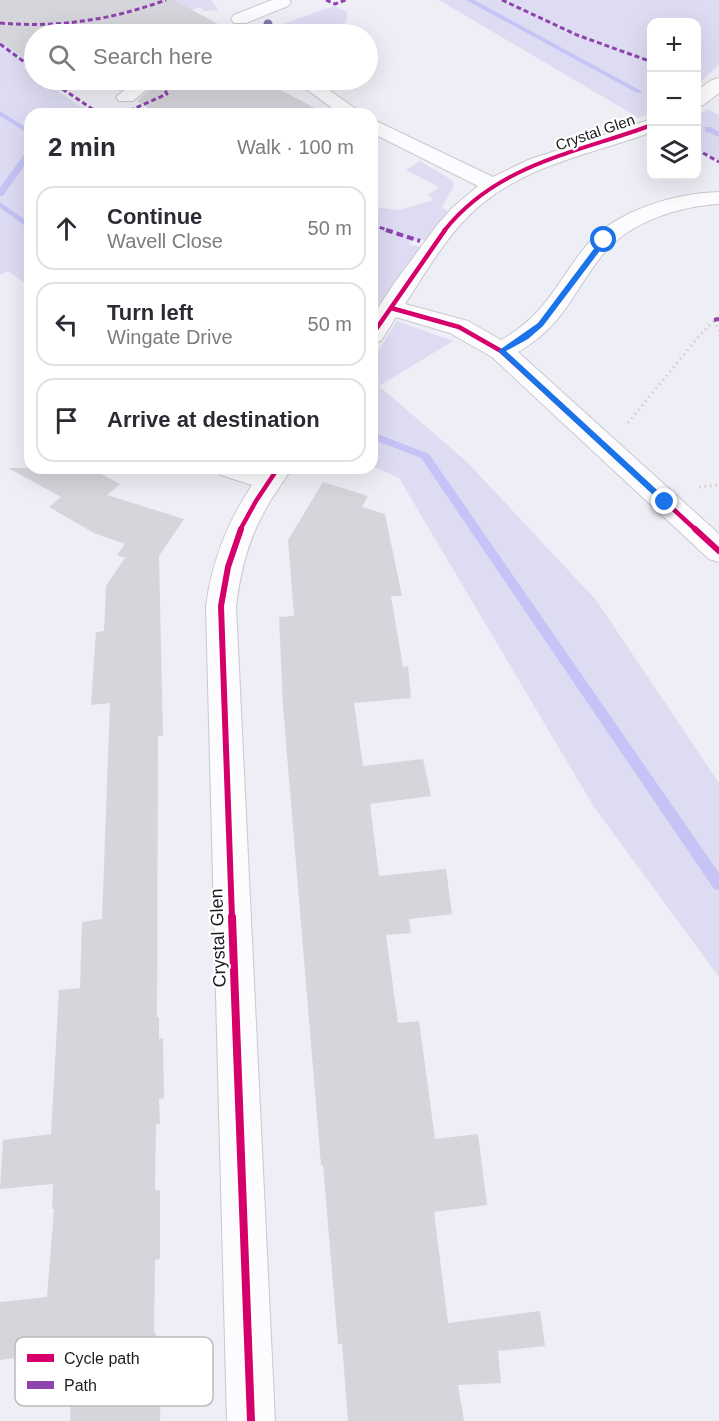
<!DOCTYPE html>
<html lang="en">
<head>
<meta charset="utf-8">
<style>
  :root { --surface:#fff; --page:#f7f7f7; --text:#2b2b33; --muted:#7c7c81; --line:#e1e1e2 }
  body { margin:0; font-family:Arial,sans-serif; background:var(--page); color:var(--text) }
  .controls { position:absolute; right:18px; top:18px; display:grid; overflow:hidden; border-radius:12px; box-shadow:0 6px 24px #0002 }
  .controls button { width:54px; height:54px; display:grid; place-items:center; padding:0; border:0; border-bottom:2px solid var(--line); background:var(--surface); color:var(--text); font:30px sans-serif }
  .stop { position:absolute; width:18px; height:18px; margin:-14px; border:4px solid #1a73e8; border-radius:50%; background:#fff }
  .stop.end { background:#1a73e8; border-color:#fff; box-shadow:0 2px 6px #0008 }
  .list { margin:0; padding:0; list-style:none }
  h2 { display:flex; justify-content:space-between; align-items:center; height:78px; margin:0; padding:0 24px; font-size:26px }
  h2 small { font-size:20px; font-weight:400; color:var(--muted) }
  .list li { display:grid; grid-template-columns:39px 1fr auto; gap:18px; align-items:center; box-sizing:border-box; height:84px; margin:0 12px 12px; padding:0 12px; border:2px solid var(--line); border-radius:18px }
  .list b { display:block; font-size:22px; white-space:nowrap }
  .list p { margin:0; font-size:20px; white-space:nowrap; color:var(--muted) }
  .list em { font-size:20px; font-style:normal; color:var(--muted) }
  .icon { flex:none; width:33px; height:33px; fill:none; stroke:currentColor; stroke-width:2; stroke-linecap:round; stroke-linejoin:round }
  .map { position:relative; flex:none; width:719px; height:1421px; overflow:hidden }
  .search { position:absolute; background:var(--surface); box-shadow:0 6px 24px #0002; left:24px; top:24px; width:354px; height:66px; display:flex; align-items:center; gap:15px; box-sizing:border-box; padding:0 21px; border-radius:33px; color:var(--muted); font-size:22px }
  .panel { position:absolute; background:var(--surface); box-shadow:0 6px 24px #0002; left:24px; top:108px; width:354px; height:366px; border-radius:18px }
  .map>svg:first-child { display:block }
  .green { fill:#dddcf3 }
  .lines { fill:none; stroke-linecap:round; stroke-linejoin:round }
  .stream { fill:#c6c4f7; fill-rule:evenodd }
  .building { fill:#d5d5dc }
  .minor-casing { stroke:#c8c8ce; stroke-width:2 }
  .path { stroke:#d0d0d2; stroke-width:3; stroke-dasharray:1.5 4; stroke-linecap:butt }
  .minor { fill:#fcfcfe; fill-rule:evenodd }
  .quiet-far1 { stroke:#8e44ad; stroke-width:3; stroke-dasharray:5 3; stroke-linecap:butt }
  .quiet { stroke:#8e44ad; stroke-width:4; stroke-dasharray:7 4; stroke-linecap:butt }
  .cycleway-far3-casing { stroke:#fff; stroke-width:6 }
  .cycleway-far2-casing { stroke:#fff; stroke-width:8 }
  .cycleway-far1-casing { stroke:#fff; stroke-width:10 }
  .cycleway-casing { stroke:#fff; stroke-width:11 }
  .cycleway-far3 { stroke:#d6006c; stroke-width:4 }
  .cycleway-far2 { stroke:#d6006c; stroke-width:4.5 }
  .cycleway-far1 { stroke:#d6006c; stroke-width:6 }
  .cycleway { stroke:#d6006c; stroke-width:8 }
  .tree { fill:#8575b0 }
  .route { fill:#1a73e8 }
  .labels { text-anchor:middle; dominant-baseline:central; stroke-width:4.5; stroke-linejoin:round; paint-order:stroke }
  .far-street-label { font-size:15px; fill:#1c1c20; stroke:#fff }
  .street-label { font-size:18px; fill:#1c1c20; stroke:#fff }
  .key { fill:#fff; stroke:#bbbbbc; stroke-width:1.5 }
  .key-label { font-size:16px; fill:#1c1c20 }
</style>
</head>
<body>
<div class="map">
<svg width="719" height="1421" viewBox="0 0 719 1421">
  <rect width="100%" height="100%" fill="#eeeef6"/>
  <g class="green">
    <polygon points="169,0 211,0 218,10 203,11 201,7 183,13 179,20 140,34 34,34 34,64 22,66 34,75 34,80 41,80 92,114 30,114 30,287 8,271 0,275 0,20"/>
    <polygon points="439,0 719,0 719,65 697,85 696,22 652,22 651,112 639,118"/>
    <polygon points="334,6 347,12 346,23 327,28 323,34 273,34 271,28"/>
    <polygon points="708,109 719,115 719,161 697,148 697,116"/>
    <polygon points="420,161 452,180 454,186 442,207 449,213 431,239 412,241 408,244 422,247 385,302 372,308 372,207 399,210 434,200 428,195 439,187 406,170"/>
    <polygon points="397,321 453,341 379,386 467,462 596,600 719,783 719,977 594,807 399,478 372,466 372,361"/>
  </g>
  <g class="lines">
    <g class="stream">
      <polygon points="466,0 474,0 643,92 637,93"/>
      <polygon points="0,111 30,130 30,135 0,116"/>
      <polygon points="705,127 711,127 719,132 719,137 705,131"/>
      <polygon points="27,150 30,150 30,157 3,196 0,196 0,188"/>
      <polygon points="0,202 30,223 30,229 0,208"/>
      <polygon points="372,432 429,454 719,873 719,890 714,889 421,458 372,439"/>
    </g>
  </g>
  <g class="building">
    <polygon points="0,0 173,0 220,25 195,34 34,34 34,64 0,41"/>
    <polygon points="102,80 134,80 120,91"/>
    <polygon points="160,80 262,80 326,114 158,114 137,101"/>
    <polygon points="8,468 90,468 120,484 107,495 184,519 159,556 163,736 158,736 157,1017 159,1017 159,1039 163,1038 164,1098 159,1099 160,1124 156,1124 155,1190 160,1190 160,1259 155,1260 154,1333 156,1333 156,1362 161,1363 160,1421 70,1421 72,1381 20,1388 22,1357 0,1360 0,1302 47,1297 54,1209 52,1209 53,1184 0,1189 3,1140 51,1134 59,990 80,988 82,922 102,919 110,703 91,705 96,632 104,631 106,586 125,558 117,555 125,544 94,533 49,507 61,497"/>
    <polygon points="323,482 368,496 362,507 385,514 402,596 391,596 403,667 408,666 411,698 354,703 363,766 423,759 431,796 370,804 379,876 446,869 452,914 409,919 411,933 386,935 398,1023 419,1021 435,1139 478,1134 487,1205 434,1212 448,1323 540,1311 545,1346 498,1351 501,1383 458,1385 464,1421 348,1421 342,1344 338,1344 323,1165 321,1165 283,706 279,617 294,616 288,540"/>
  </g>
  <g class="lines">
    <g class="minor-casing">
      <g id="minor">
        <polygon points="272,0 289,0 291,2 288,6 246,23 234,23 231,19 234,15"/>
        <polygon points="719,78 719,93 703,105 696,107 696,91 712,80"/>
        <polygon points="137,80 158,80 133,101 119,101 116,97"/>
        <polygon points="294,80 315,80 363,114 340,114"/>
        <path d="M372,119L493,177L528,160L652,119V132C595,153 531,164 483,203C450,229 428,269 405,304L468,321L501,340C546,315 556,283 586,246C614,211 675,193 719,192V204C679,206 630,222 604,253C572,292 565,325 518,352L719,534V562L709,559L492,357L450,333L396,317L381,341L372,343V317L395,282L438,224L452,208L478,186L372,133Z"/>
        <path d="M217,468H292C282,484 270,499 262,516C247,544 240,574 236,606L275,1421H227L206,606C212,561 227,523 252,485L221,475Z"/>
      </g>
    </g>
    <g class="path">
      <polyline points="714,320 719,331"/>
      <polyline points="628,423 699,336 719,316"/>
      <polyline points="699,487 719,485"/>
    </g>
    <use href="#minor" class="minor"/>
    <g class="quiet-far1">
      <polyline points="326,0 335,4 346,0"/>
      <polyline points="502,0 577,35 652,62"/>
      <path d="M0,23C58,28 111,20 166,0"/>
      <polyline points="0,44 34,69"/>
      <polyline points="49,80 100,114"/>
      <polyline points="122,114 167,94 162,85 168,80"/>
      <polyline points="696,149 719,162"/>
      <polyline points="372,225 391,231"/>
    </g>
    <g class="quiet">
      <polyline points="386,230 420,241"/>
      <polyline points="372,304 375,305"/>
      <polyline points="714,320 719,319"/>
    </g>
    <g class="cycleway-far3-casing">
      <path id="cycleway-far3" d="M444,231C497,164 576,153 652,125"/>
    </g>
    <g class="cycleway-far2-casing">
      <g id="cycleway-far2">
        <polyline points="391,308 459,327 501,351 696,530"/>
        <polyline points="372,335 445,230"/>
        <polyline points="240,530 256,501 278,468"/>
      </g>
    </g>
    <g class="cycleway-far1-casing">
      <g id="cycleway-far1">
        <polyline points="695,529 719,551"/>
        <polyline points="232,918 221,606 228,567 241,529"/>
      </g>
    </g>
    <g class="cycleway-casing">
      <polyline id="cycleway" points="232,917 251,1421"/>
    </g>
    <use href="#cycleway-far3" class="cycleway-far3"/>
    <use href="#cycleway-far2" class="cycleway-far2"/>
    <use href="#cycleway-far1" class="cycleway-far1"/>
    <use href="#cycleway" class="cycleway"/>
  </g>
  <circle class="tree" cx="268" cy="24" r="4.5"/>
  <polygon class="route" points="602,238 608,240 543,326 528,339 506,351 668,500 670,502 665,506 498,351 538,323"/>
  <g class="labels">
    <g class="far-street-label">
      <text transform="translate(595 132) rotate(-19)">Crystal Glen</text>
    </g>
    <g class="street-label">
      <text transform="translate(218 938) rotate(-92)">Crystal Glen</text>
    </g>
  </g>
  <rect x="15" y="1337" width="198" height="69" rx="9" class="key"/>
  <rect x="27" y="1354" width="27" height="8" fill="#d6006c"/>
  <rect x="27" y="1381" width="27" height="8" fill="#8e44ad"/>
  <g class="key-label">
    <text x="64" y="1364">Cycle path</text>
    <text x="64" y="1391">Path</text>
  </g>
</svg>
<div class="controls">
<button>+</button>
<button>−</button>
<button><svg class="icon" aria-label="layers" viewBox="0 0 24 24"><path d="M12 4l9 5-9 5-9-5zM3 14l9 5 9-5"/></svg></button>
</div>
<div class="stop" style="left:604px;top:240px"></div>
<div class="stop end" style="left:665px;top:502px"></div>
<div class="search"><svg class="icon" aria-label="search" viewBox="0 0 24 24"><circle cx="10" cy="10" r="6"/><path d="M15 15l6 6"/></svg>Search here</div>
<section class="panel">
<h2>2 min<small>Walk · 100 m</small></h2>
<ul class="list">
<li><svg class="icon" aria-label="ahead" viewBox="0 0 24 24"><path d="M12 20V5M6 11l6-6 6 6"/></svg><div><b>Continue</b><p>Wavell Close</p></div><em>50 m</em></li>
<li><svg class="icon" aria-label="left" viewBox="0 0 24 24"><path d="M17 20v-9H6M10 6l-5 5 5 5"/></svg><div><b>Turn left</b><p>Wingate Drive</p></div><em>50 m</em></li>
<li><svg class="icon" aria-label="arrive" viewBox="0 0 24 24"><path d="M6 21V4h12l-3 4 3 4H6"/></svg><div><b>Arrive at destination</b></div></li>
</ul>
</section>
</div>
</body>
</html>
